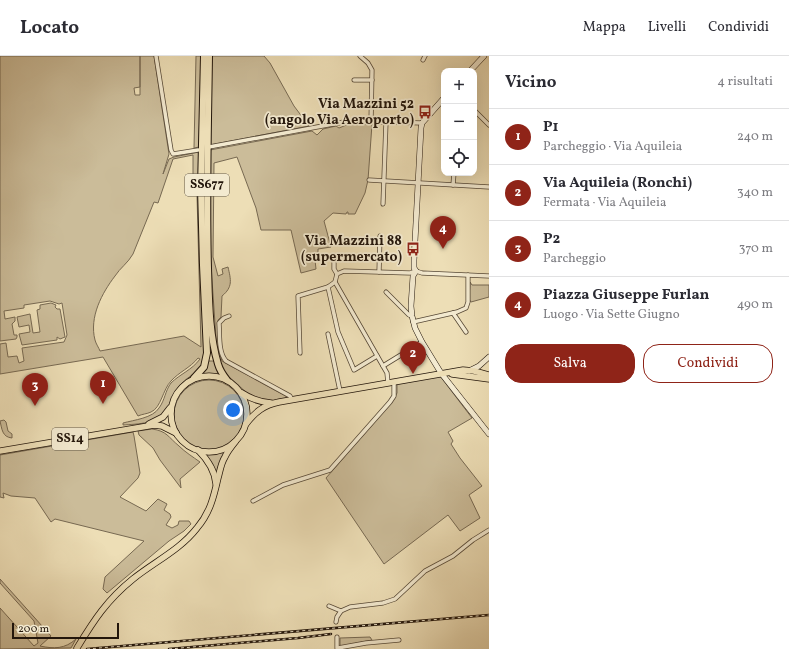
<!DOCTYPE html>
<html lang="it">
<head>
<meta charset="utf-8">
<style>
  :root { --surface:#fff; --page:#f2f2f3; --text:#2b2b33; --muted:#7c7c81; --line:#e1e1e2; --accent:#8f2418 }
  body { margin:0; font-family:Vollkorn,serif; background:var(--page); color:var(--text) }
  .controls { position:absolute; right:12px; top:12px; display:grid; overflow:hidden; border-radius:8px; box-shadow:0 4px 16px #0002 }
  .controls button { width:36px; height:36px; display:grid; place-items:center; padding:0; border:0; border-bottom:1px solid var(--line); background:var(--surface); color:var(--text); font:20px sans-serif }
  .scale { position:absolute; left:12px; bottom:10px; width:107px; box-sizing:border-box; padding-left:4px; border:2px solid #23160b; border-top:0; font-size:11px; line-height:14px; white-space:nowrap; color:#23160b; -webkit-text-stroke:3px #f3ead0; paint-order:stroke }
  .you { position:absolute; left:233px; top:354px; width:14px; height:14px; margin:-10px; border:3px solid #fff; border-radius:50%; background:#1a73e8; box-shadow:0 0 0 6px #1a73e833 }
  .badge { display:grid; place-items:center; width:26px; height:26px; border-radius:50%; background:var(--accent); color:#fff; font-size:13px; font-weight:700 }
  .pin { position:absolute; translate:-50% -33px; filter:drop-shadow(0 1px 2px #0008) }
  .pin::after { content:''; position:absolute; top:21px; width:14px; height:12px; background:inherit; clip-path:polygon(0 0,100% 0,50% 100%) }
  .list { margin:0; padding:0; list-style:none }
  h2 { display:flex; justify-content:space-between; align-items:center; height:52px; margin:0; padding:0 16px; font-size:17px }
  h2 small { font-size:13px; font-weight:400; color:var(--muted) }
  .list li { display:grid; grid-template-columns:26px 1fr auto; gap:12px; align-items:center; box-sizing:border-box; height:56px; padding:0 16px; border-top:1px solid var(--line) }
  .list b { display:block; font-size:15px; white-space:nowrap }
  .list p { margin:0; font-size:13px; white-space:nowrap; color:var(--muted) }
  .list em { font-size:13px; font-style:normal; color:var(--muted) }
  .actions { display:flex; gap:8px; padding:12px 16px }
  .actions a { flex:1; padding:9px 0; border:1px solid var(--accent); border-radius:16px; text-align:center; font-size:14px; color:var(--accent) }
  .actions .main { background:var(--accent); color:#fff }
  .icon { flex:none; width:22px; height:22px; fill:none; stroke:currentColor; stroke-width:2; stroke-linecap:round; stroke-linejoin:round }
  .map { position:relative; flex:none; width:489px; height:593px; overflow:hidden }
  header { display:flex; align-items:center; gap:24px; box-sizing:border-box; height:56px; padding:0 20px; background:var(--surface); border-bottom:1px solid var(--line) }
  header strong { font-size:19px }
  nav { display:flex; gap:22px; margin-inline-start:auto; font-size:14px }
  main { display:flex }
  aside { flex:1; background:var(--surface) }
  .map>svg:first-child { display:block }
  .green { fill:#cbbc99; stroke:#776952; fill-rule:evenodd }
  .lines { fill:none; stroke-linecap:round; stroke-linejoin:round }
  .street-casing { stroke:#564836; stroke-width:5 }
  .secondary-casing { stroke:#23160b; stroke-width:6 }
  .primary-casing { stroke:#23160b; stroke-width:7 }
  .highway-casing { stroke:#23160b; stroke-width:8 }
  .street { stroke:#f3ead0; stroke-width:3.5 }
  .secondary { stroke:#f3ead0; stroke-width:5 }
  .primary { stroke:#eddeb6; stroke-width:5.5 }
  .highway { stroke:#eddeb6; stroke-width:6 }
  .rail-casing { stroke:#23160b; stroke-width:2.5 }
  .rail { stroke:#f3ead0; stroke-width:1; stroke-dasharray:3; stroke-linecap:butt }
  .labels { text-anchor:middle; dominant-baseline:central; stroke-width:3.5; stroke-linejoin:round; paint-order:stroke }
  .shield { fill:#f3ead0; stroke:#615646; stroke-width:1 }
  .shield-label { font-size:13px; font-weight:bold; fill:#23160b }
  .poi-label { font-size:14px; font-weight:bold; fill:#23160b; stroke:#f3ead0; text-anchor:end }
</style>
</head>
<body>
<header>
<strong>Locato</strong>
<nav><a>Mappa</a><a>Livelli</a><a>Condividi</a></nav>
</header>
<main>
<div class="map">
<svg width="489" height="593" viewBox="0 0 489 593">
  <rect width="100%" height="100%" fill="#eddeb6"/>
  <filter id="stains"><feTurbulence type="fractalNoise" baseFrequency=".005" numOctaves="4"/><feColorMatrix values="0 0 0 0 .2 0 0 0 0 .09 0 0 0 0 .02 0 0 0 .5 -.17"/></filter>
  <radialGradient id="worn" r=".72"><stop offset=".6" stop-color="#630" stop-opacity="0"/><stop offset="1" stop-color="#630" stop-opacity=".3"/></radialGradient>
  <g class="green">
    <path d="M0,0H140V31L134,32L135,39H140V0H154L169,98L163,118L169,103L174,101L199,96C200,141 198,188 201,233C202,251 209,291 203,306C199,316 189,320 182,327C174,335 172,344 167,353C158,368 138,368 123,369V367C134,364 153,362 159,352C165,344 165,335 171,327C180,318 192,314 200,303L198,302C190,312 179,316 171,325C163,333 161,352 151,356C147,358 142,358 138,360L103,301L0,318V288L6,287L8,301L17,300L19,307L24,305L22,292L64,286L67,279L62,247L59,248L50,245L24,249V252L4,255L5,263L15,261V265L12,268L14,279H17V281L16,283L0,285ZM193,99V135L197,139L201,291L184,280L100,295C99,292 96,288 95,284C89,261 102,237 115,220C120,212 128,207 133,198L154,146L158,147L173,103Z"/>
    <polygon points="196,0 201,0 199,91 194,92"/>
    <polygon points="211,0 264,0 270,7 294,50 309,70 210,89"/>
    <path d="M349,68H372L368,124L365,137L355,158H348V156H347L346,158L333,157L324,165L331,191L318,193V202L315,204L316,213L301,217L291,174H261L256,152L237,101L214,107L213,201L218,220L223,218L222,213L228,211C231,224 233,231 222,240L221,261L218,264C218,277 217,292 222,305L286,340L287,342L269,345L250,340L234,325L225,318L222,313L217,296L212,224L209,176L210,94L312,75L317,79L323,73L336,70L339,72Z"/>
    <polygon points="470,226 472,229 489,229 489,241 471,246 469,243"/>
    <polygon points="51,247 56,249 55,251 57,253 60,253 65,281 60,283 57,281 57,284 22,289 19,278 30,276 29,269 19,271 17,261 30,258 33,277 40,276 37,254 40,253 40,249"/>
    <polygon points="207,305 215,305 220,320 211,319 200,320"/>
    <polygon points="440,320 472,362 448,376 453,385 451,388 460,402 482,430 469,439 480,462 460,475 448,459 384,508 326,422 393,345 397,337 397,328"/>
    <circle cx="209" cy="359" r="35"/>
    <path d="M4,364L6,366L8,375L12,378V382C2,381 2,373 0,365Z"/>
    <path d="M152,373C167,375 168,381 179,390C185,396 193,401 200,406L180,423L181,432L160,404L153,392L139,379L138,375Z"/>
    <polygon points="133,376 134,380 140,417 138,422 120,441 146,455 158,443 167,448 164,454 170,458 171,461 166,469 172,472 178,469 179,465 189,465 191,468 184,475 169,485 107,537 103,533 105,521 144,485 55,463 51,466 35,442 11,440 3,437 4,442 0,441 0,399"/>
    <polygon points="224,397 217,418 205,398"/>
    <path d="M0,523L51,580L40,590C54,593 65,593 76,583L71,592L0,593V552L34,590L38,587L34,565L0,527Z"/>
    <polygon points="370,581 372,584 342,590 340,589 340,582"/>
  </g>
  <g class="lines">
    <g class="street-casing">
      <g id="street">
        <polyline points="156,0 171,94 173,98 198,94"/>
        <polyline points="360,0 368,7 372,14 371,66"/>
        <polyline points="423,4 425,0"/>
        <polyline points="354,24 372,24"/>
        <polyline points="474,54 489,69"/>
        <polyline points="209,91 344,66 386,66 422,67"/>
        <polyline points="369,124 489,131"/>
        <polyline points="453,129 454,117"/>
        <polyline points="383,148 386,66"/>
        <polyline points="334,201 334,213 337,218 335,226 387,317 388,327"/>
        <polyline points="379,216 380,180"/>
        <polyline points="337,218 344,215 410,217 416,215 422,217 489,220"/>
        <polyline points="335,226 328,231 338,276 354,314 377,300"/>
        <polyline points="386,236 409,259 412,260"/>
        <polyline points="453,257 466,276"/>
        <path d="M229,260L224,262L219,267C220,279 218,296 226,305L290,340L292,344"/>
        <polyline points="413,266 457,256 466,252 468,246 468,219"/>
        <polyline points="328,278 340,335"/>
        <polyline points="300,297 298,240 328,231"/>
        <polyline points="383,310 422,286"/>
        <polyline points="253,445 283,429 330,414 390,346 394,340 394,326"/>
        <polyline points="329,550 341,555"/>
        <polyline points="336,566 337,561 341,555 350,551 383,547 395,543 425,515 453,500 473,484 489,474"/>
        <polyline points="337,592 337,581"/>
        <polyline points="338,592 366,587 399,584"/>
      </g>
    </g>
    <g class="secondary-casing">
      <g id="secondary">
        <polyline points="470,15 484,0"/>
        <polyline points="444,42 422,67 421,72 414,204 414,212 416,215 413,220 411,250 412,260 415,272 422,286 441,317 489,378"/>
        <polyline points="469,315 479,310 489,301"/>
      </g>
    </g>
    <g class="primary-casing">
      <g id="primary">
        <polyline points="452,318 489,323"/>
        <circle cx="209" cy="358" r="38"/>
        <path d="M242,337C251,343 260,346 271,347"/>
        <polyline points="149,368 163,361 170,352"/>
        <path d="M246,368C255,356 264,349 279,346L463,314L474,315L489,319"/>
        <path d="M198,394C208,404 215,414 216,428"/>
        <polyline points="0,395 154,369 162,370 176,377"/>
        <path d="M77,592C94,564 107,544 133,523C154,506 180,494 197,472C210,457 214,440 218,422C220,415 221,407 225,401C227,396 231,391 235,386"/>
      </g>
    </g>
    <g class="highway-casing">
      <g id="highway">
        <path d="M209,0C208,71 206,141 208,212C209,244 209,278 218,308C220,315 223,319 227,324"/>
        <polyline points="194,322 204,311 207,297 203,209 201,132 204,0"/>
      </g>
    </g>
    <use href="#street" class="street"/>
    <use href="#secondary" class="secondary"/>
    <use href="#primary" class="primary"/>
    <use href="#highway" class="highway"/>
    <g class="rail-casing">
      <g id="rail">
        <polyline points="87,593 489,559"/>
        <polyline points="169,593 298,582 331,578"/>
      </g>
    </g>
    <use href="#rail" class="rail"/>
  </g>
  <defs>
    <g id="bus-bare" transform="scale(1.08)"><path d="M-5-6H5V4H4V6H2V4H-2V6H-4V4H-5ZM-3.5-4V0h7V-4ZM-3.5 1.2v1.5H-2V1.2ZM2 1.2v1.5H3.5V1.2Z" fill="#8f2418" stroke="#f3ead0" stroke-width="2.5" paint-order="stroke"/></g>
  </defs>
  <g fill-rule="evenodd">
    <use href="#bus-bare" x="425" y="56"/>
    <use href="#bus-bare" x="413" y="193"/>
  </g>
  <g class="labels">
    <g class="shield">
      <rect x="185" y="118" width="44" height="22" rx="3"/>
      <rect x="52" y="372" width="36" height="22" rx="3"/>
    </g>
    <g class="shield-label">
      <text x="207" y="129">SS677</text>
      <text x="70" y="383">SS14</text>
    </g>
    <g class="poi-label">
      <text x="414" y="48">Via Mazzini 52<tspan x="414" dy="16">(angolo Via Aeroporto)</tspan></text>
      <text x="402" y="185">Via Mazzini 88<tspan x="402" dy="16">(supermercato)</tspan></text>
    </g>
  </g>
  <rect width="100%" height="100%" filter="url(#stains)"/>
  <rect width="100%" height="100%" fill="url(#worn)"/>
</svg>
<div class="controls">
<button>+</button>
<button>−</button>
<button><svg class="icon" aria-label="locate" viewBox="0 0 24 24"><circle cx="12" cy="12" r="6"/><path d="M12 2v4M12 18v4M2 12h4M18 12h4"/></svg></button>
</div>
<div class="scale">200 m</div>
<div class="you"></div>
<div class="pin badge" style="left:103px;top:348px">1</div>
<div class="pin badge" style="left:413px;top:318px">2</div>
<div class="pin badge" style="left:35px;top:350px">3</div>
<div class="pin badge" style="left:443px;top:193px">4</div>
</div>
<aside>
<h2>Vicino<small>4 risultati</small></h2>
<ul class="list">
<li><span class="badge">1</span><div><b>P1</b><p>Parcheggio · Via Aquileia</p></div><em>240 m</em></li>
<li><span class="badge">2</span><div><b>Via Aquileia (Ronchi)</b><p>Fermata · Via Aquileia</p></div><em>340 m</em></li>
<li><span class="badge">3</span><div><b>P2</b><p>Parcheggio</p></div><em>370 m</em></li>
<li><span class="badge">4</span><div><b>Piazza Giuseppe Furlan</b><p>Luogo · Via Sette Giugno</p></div><em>490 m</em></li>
</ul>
<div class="actions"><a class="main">Salva</a><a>Condividi</a></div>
</aside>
</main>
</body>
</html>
